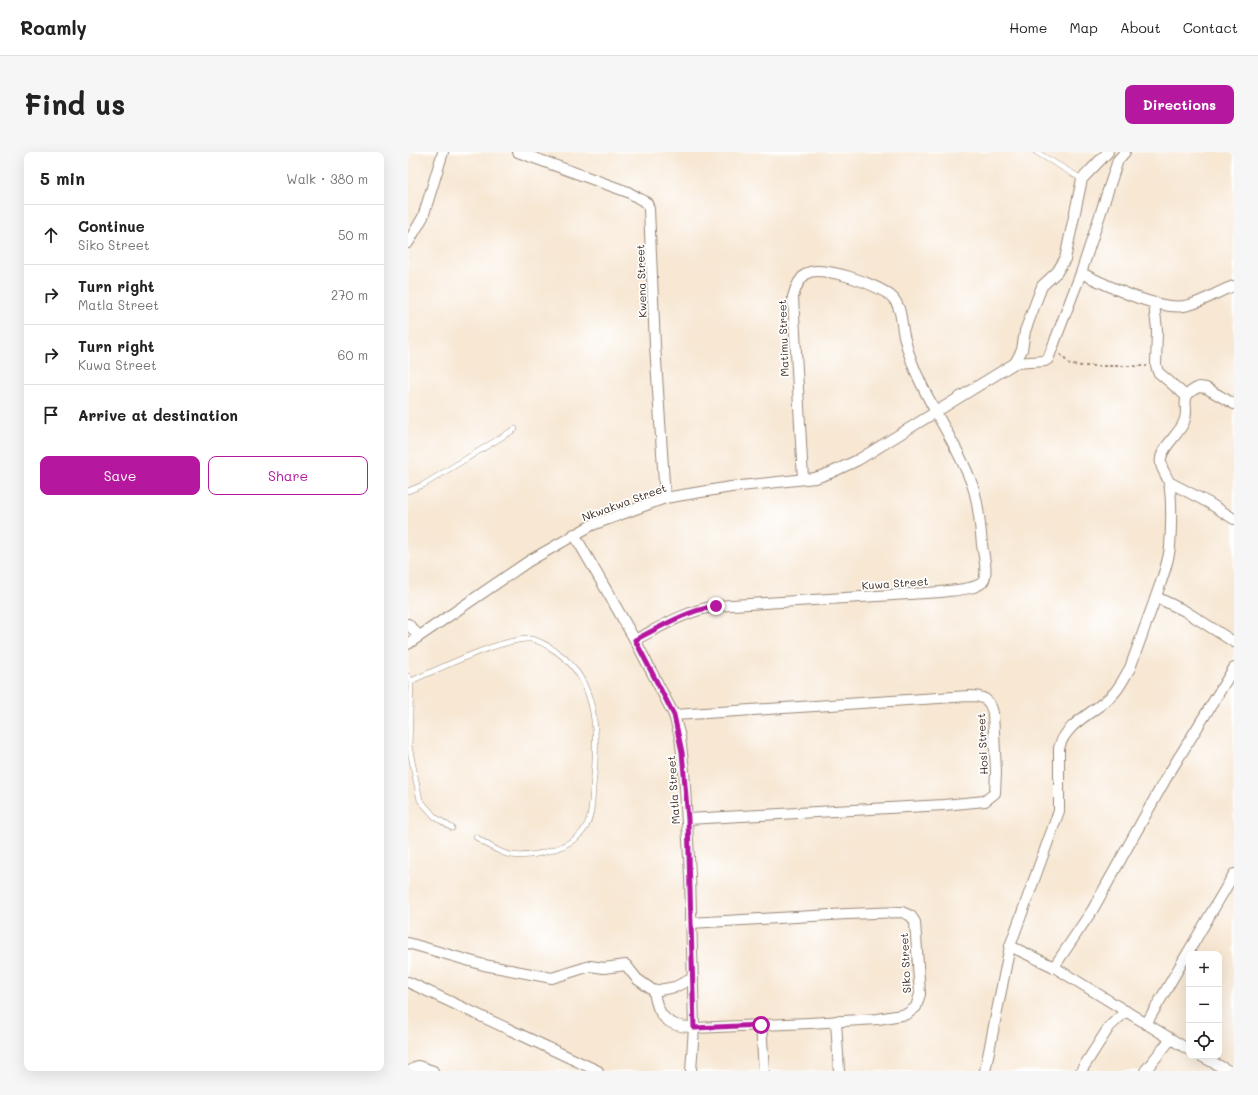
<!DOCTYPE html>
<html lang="en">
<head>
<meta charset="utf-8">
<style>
  :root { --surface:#fff; --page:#f6f6f6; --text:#222; --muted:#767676; --line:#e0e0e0; --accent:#b5179e }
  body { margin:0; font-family:Mali,sans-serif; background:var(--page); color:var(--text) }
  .controls { position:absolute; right:12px; bottom:12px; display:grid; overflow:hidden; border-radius:8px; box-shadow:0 4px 16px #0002 }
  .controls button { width:36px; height:36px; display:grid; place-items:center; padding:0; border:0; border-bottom:1px solid var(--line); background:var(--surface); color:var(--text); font:20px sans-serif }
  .stop { position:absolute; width:12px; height:12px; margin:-9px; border:3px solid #b5179e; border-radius:50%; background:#fff }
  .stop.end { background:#b5179e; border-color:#fff; box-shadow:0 1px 4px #0008 }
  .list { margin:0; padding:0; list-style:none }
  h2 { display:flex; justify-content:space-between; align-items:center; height:52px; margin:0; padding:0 16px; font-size:17px }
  h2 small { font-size:13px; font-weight:400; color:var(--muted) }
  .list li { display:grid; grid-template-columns:26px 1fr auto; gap:12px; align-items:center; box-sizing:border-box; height:60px; padding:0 16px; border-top:1px solid var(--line) }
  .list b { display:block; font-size:15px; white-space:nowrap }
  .list p { margin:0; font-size:13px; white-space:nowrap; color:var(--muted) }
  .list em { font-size:13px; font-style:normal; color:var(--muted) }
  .actions { display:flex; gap:8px; padding:12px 16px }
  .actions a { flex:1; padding:9px 0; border:1px solid var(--accent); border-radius:8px; text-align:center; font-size:14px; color:var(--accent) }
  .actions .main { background:var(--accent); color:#fff }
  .icon { flex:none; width:22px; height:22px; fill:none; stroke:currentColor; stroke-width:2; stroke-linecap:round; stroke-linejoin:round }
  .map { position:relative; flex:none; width:826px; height:919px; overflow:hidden; border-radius:8px }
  header { display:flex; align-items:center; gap:24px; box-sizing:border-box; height:56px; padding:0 20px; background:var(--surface); border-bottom:1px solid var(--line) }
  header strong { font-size:19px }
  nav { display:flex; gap:22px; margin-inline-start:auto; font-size:14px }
  .intro { display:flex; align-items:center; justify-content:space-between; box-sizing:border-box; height:96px; padding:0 24px }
  h1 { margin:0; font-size:28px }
  .button { padding:10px 18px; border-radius:8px; background:var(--accent); color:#fff; font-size:14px; font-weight:700 }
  main { display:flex; gap:24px; padding:0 24px }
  aside { flex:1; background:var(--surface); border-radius:8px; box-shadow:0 4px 16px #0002 }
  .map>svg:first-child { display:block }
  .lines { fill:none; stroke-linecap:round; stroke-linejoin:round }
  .service-casing { stroke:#998878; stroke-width:6 }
  .minor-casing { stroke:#998878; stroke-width:12 }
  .path { stroke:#998878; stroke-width:2; stroke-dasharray:3 3; stroke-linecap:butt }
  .service { stroke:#fff; stroke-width:5 }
  .minor { stroke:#fff; stroke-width:10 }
  .route { stroke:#b5179e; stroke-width:5 }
  .labels { text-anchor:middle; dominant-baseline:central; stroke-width:3.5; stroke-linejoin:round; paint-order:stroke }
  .street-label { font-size:11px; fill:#3b2a1e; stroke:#fff }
</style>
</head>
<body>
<header>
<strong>Roamly</strong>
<nav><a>Home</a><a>Map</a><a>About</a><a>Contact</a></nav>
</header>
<div class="intro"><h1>Find us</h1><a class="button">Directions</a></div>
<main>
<aside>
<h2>5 min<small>Walk · 380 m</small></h2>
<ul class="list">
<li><svg class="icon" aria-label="ahead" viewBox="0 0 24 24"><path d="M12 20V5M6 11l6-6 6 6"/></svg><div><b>Continue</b><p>Siko Street</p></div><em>50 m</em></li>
<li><svg class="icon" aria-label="right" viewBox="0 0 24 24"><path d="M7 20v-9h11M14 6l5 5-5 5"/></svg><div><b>Turn right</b><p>Matla Street</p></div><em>270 m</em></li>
<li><svg class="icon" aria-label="right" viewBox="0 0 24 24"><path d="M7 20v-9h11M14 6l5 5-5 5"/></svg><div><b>Turn right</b><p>Kuwa Street</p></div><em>60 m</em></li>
<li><svg class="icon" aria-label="arrive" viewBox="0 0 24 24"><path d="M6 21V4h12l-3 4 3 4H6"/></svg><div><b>Arrive at destination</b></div></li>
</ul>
<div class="actions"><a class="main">Save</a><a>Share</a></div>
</aside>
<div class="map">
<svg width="826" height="919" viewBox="0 0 826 919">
  <rect width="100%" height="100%" fill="#fff"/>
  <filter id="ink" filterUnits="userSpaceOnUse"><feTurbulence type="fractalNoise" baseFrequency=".025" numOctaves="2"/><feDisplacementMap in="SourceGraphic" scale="8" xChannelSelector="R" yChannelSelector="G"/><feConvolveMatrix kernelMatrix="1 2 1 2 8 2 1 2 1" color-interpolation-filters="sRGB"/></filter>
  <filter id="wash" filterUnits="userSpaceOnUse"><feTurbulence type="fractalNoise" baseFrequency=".012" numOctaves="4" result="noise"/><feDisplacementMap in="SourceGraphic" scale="16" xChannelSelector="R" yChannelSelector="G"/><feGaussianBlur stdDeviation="0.9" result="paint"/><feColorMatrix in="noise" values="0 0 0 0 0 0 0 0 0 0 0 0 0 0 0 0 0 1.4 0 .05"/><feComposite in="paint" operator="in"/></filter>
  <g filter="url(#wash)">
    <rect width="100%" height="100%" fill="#f7e7d3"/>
  </g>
  <g filter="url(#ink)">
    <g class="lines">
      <g class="service-casing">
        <g id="service">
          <polyline points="628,0 674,27"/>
          <polyline points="0,339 15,333 107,277"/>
          <path d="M0,524L3,529C31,517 94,486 122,487C131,488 142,495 149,500C192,530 190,588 185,635C184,649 184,668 175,679C161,697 124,706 103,703C91,701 78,692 68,685"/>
          <polyline points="3,529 1,594 12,648 27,665 44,676"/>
        </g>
      </g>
      <g class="minor-casing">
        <g id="minor">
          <polyline points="110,0 220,40 239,51 241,57 247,193 257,346"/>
          <polyline points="0,91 15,65 35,0"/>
          <path d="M673,121C699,133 753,161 781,153C797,149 810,139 826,134"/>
          <polyline points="746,151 749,178 748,213 750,220 778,244"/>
          <polyline points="607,211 614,198 617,179 634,134 649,120 657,107 674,27 700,0"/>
          <polyline points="761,330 801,351 826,367"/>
          <polyline points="166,382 227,488 266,563 272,585 276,618 282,723 286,875 283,919"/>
          <polyline points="748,445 777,459 826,490"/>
          <polyline points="0,472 11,484"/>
          <path d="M227,488C254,474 278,459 308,454L533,440C544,438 571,438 576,428C580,418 575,402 574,392C572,374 571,352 565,335C550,292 521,255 505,213C501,203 498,193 496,184C493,171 494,156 485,146C475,134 412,111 398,122C391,127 387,137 385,145L395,327"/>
          <polyline points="0,492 121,409 184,373 257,346 323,335 407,326 422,321 450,308 607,211 637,209 640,207 673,121 710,8 717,0"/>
          <path d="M266,563L561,544C575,544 582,547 585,561L588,620L587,641L577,649L536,653L280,667"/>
          <polyline points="282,771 439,762 494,760 503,764 507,770 512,842 508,855 499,862 470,867 401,871 286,876"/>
          <polyline points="0,791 76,813 144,826 182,814 196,816 218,813 229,827 246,839 267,835 285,826"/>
          <path d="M602,794L651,659V596C658,569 690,560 707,540C713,533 717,524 722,516C730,494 738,472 746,450C752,432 760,414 762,395C763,379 764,347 761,331C759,322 751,316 753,306C755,294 771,282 776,270C783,254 768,245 791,235L798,236L826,252"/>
          <polyline points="646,815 685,757 757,628 826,516"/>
          <polyline points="0,830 190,919"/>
          <path d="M246,839C249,864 260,876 286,875"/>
          <polyline points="428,869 431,919"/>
          <polyline points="738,872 826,722"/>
          <polyline points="353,873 356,919"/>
          <polyline points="793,904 821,919"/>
          <polyline points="2,919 10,914 25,919"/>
          <polyline points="577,919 602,794 646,815 781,898"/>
          <polyline points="673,919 701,875 718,859"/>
          <polyline points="737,919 762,888"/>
        </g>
      </g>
      <polyline class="path" points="652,202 662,213 675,214 739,214"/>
      <use href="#service" class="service"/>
      <use href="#minor" class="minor"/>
    </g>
  </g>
  <g class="lines" filter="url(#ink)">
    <path class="route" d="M308,454C278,459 254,474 227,488L266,563L274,600L280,667L286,876L353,873"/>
  </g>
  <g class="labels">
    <g class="street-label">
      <text transform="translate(233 129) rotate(-92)">Kwena Street</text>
      <text transform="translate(375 186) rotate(-92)">Matimu Street</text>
      <text transform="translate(216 350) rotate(-20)">Nkwakwa Street</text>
      <text transform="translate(487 431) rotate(-4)">Kuwa Street</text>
      <text transform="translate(574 592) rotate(-93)">Hosi Street</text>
      <text transform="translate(265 638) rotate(-94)">Matla Street</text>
      <text transform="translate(497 811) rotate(-93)">Siko Street</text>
    </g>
  </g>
</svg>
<div class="controls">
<button>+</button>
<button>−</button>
<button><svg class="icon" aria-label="locate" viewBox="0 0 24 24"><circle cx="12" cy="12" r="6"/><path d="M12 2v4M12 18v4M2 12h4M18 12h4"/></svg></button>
</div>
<div class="stop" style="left:353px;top:873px"></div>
<div class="stop end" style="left:308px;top:454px"></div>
</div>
</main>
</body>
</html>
